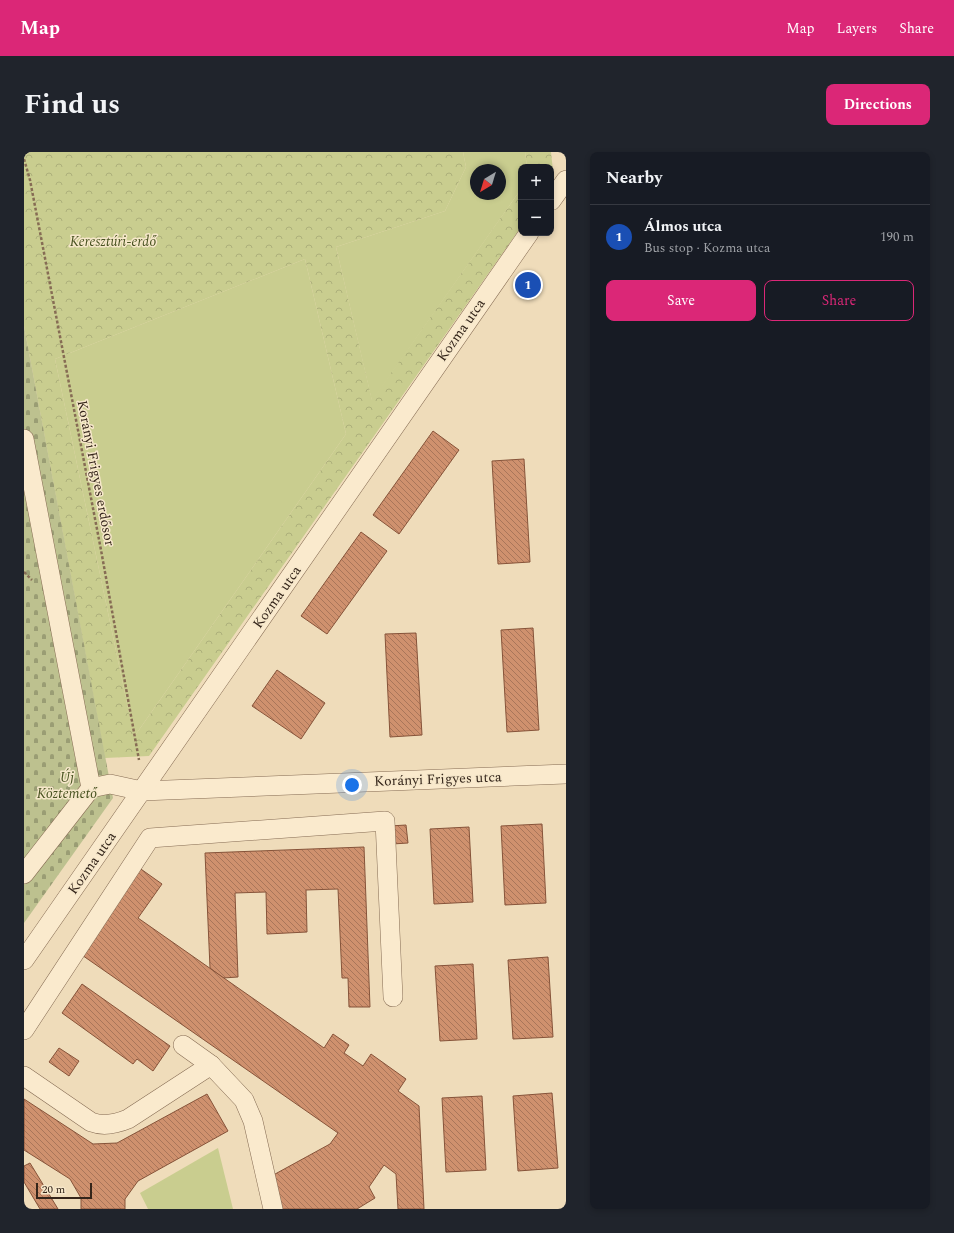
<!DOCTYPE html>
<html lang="en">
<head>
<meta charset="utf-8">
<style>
  :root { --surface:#171b24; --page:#20242c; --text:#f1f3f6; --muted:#9ea1a6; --line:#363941; --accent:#db2777 }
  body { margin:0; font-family:Spectral,serif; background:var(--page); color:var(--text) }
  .controls { position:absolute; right:12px; top:12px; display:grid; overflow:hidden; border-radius:8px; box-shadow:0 2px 6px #0003 }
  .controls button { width:36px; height:36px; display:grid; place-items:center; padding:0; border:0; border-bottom:1px solid var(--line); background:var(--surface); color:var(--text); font:20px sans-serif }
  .compass { position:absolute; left:446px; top:12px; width:36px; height:36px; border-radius:50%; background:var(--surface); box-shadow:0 2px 6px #0003; rotate:218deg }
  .scale { position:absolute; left:12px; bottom:10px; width:56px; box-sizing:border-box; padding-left:4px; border:2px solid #34251a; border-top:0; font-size:11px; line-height:14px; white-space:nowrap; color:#34251a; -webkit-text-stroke:3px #f6e7ca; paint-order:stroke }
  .you { position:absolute; left:328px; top:633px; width:14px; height:14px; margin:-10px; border:3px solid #fff; border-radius:50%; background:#1a73e8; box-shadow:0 0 0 6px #1a73e833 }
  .badge { display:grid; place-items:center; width:26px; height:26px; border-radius:50%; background:var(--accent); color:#fff; font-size:13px; font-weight:700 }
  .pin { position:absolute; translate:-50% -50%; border:2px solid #fff; box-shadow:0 1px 4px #0006 }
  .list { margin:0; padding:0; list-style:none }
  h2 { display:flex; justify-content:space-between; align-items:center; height:52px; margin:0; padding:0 16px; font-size:17px }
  h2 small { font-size:13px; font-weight:400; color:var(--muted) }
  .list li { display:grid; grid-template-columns:26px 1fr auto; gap:12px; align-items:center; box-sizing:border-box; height:64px; padding:0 16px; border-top:1px solid var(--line) }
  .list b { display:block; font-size:15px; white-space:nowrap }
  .list p { margin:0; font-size:13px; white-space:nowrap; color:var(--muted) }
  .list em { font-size:13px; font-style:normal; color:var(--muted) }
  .actions { display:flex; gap:8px; padding:12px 16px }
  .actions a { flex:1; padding:9px 0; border:1px solid var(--accent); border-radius:8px; text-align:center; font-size:14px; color:var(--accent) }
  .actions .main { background:var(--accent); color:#fff }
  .map { position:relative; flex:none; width:542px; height:1057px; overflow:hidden; border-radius:8px }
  header { display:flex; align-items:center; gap:24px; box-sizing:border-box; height:56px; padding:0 20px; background:var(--accent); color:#fff }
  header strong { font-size:19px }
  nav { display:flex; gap:22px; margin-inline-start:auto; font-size:14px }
  .intro { display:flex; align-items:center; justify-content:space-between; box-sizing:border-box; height:96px; padding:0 24px }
  h1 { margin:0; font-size:28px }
  .button { padding:10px 18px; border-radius:8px; background:var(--accent); color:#fff; font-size:14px; font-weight:700 }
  main { display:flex; gap:24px; padding:0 24px }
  aside { flex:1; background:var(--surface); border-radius:8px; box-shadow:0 2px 6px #0003 }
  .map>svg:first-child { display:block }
  .grass { fill:#c9cd8f; fill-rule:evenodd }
  .forest { fill:url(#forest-crowns); fill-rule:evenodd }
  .cemetery { fill:url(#cemetery-stones) }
  .building { fill:url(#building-back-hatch); stroke:#865339 }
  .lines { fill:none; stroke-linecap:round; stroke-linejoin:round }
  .minor-casing { stroke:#866c54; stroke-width:20 }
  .path { stroke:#866c54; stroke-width:2.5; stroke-dasharray:3 2; stroke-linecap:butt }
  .minor { stroke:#faeacd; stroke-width:19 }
  .labels { text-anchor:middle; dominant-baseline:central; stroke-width:3; stroke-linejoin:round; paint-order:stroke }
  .park-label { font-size:14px; font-style:italic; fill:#485220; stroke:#f6e7ca }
  .street-label { font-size:14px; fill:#34251a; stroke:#f6e7ca }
</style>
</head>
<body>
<header>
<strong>Map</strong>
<nav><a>Map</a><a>Layers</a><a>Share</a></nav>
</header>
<div class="intro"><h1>Find us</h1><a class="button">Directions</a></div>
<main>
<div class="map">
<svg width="542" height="1057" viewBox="0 0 542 1057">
  <defs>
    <pattern id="forest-crowns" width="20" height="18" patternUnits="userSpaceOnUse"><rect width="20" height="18" fill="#c9cd8f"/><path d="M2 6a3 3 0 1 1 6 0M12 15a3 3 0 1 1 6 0" fill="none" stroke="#adb07b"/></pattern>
    <pattern id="cemetery-stones" width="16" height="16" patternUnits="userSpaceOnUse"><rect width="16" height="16" fill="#bdc18f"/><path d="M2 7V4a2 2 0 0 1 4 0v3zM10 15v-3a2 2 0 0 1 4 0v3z" fill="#9a9d74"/></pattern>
    <pattern id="building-back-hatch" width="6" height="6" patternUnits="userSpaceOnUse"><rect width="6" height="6" fill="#cf916e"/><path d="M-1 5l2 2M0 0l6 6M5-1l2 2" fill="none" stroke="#a9765a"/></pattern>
  </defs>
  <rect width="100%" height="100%" fill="#efdcba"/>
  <g class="grass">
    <path d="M439,0H501L503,15H497V37L348,249L312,95L421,59L442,15ZM452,18H476V42H452Z"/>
    <polygon points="281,107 322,282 110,585 31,207"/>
    <polygon points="194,996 209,1057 124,1057 116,1041"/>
  </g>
  <g class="forest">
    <path d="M0,0H439L442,15L421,59L312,95L348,248L497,37V75L125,604L81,606L0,174ZM281,107L322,282L110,585L31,207Z"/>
    <polygon points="501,0 527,0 530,28 527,33 527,15 503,15"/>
  </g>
  <polygon class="cemetery" points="0,174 89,646 0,771"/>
  <g class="building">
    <polygon points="409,279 435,298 375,382 349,363"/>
    <polygon points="500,307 506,410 474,412 468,309"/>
    <polygon points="337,380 363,399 303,482 277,464"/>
    <polygon points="509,476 515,578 483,580 477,478"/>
    <polygon points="392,481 398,583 366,585 361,482"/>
    <polygon points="253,518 301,551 277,587 228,554"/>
    <polygon points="518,672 522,751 481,753 477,674"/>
    <polygon points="382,673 384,691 368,692 366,674"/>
    <polygon points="445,675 449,750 410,752 406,677"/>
    <polygon points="340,695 346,855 325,855 324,826 318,826 314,737 282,738 283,780 243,782 242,740 211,741 214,825 199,826 186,816 181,701"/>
    <polygon points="114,715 138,732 114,766 300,896 309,882 325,893 320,901 339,914 347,902 382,927 374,939 395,954 400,1057 374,1057 372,1022 360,1013 345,1035 351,1046 333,1057 257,1057 242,1027 306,992 314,981 55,801"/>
    <polygon points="524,805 529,885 489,887 484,808"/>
    <polygon points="449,812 453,887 416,889 411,814"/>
    <polygon points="58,832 146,894 129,919 113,907 109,912 38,861"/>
    <polygon points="35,896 55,909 45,924 25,910"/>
    <polygon points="528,941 534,1016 494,1019 489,944"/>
    <polygon points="183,942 204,979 114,1029 101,1047 101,1057 57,1057 57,1046 46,1027 0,998 0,947 69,992 93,991"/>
    <polygon points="458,944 462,1018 422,1020 418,946"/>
    <polygon points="6,1011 34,1057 16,1057 0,1030 0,1014"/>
  </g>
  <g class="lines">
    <g class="minor-casing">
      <g id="minor">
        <polyline points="527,49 542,28"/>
        <polyline points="0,287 67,636 0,722"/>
        <polyline points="67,636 86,632 118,639 542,622"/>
        <polyline points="0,808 505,81"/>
        <polyline points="0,878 126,686 153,684 361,669 369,845"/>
        <polyline points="159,893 187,913 220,948 229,969 249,1057"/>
        <path d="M0,924L67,970C80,975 92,972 104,967L187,913"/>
      </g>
    </g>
    <g class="path">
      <polyline points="0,7 6,28 77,398 115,608"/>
      <polyline points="0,420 8,428"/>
    </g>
    <use href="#minor" class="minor"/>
  </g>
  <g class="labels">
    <g class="park-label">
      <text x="89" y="89">Keresztúri-erdő</text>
      <text x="43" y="625">Új<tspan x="43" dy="16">Köztemető</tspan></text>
    </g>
    <g class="street-label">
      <text transform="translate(437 178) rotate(-55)">Kozma utca</text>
      <text transform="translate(72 321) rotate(79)">Korányi Frigyes erdősor</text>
      <text transform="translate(253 445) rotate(-55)">Kozma utca</text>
      <text transform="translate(414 627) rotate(-2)">Korányi Frigyes utca</text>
      <text transform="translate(68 711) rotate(-55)">Kozma utca</text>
    </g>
  </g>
</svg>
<div class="controls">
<button>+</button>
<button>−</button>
</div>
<svg class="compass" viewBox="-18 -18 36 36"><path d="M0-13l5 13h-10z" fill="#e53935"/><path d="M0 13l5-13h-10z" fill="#9ea1a6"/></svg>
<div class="scale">20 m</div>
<div class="you"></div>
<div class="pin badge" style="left:504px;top:133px;background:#1a4fb4">1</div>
</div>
<aside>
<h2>Nearby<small></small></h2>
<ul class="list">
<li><span class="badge" style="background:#1a4fb4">1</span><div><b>Álmos utca</b><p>Bus stop · Kozma utca</p></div><em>190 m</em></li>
</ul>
<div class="actions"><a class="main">Save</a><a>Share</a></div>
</aside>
</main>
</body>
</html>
